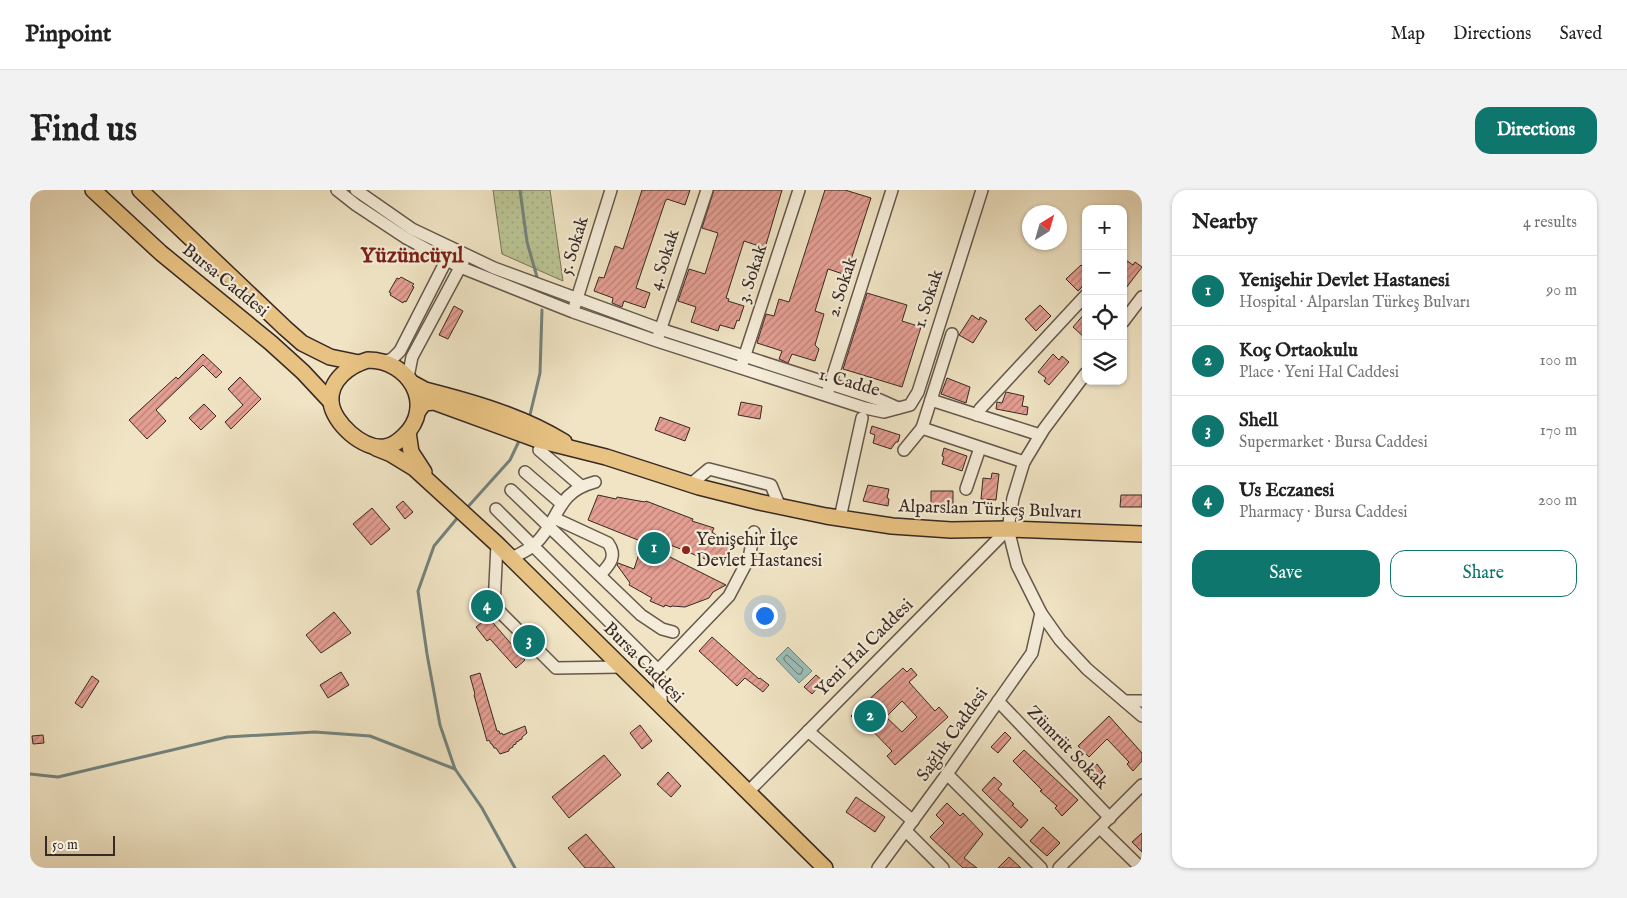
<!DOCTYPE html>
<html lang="en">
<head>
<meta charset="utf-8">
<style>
  :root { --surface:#fff; --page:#f2f2f2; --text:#222; --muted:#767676; --line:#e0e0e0; --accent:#0f766e }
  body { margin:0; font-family:"IM FELL English",serif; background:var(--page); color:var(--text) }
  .controls { position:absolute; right:15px; top:15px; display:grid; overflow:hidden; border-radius:10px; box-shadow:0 1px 4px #0004 }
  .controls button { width:45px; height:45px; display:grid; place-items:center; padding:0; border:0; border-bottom:1px solid var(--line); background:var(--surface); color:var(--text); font:25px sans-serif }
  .compass { position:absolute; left:992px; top:15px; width:45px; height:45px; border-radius:50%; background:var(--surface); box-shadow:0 1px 4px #0004; rotate:37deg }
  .scale { position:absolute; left:15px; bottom:12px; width:70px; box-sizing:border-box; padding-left:5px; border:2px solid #372924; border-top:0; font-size:14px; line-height:18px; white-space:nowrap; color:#372924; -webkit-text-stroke:4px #f5edd9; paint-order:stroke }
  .you { position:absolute; left:734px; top:425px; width:18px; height:18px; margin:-12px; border:4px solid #fff; border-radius:50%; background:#1a73e8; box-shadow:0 0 0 8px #1a73e833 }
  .badge { display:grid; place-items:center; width:32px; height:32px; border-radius:50%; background:var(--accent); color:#fff; font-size:16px; font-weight:700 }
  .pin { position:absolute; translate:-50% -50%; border:2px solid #fff; box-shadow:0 1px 5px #0006 }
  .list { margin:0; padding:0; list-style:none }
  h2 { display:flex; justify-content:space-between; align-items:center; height:65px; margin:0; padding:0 20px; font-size:21px }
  h2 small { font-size:16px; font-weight:400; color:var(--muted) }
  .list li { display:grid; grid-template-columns:32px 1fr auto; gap:15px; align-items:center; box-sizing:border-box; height:70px; padding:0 20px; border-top:1px solid var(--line) }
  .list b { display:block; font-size:19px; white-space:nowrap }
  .list p { margin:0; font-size:16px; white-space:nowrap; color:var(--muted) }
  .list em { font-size:16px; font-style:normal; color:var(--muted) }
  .actions { display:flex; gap:10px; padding:15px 20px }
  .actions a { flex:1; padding:11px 0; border:1px solid var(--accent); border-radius:15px; text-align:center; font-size:18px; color:var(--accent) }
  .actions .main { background:var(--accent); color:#fff }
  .icon { flex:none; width:28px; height:28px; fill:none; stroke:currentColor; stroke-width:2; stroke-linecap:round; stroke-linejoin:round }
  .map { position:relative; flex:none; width:1112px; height:678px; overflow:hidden; border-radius:15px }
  header { display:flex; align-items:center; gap:30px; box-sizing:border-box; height:70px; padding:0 25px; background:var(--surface); border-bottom:1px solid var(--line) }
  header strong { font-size:24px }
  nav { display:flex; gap:28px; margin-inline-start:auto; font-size:18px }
  .intro { display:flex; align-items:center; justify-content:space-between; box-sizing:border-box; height:120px; padding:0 30px }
  h1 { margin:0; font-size:35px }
  .button { padding:12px 22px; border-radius:15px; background:var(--accent); color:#fff; font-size:18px; font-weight:700 }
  main { display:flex; gap:30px; padding:0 30px }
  aside { flex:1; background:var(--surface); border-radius:15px; box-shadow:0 1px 4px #0004 }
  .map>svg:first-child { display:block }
  .grass { fill:url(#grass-dots); stroke:#78765c }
  .water { fill:#9bbeb9; stroke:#73827d }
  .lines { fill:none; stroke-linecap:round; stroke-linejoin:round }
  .shore { stroke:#69746e; stroke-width:1 }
  .stream { stroke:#73827d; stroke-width:3 }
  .building { fill:url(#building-hatch); stroke:#372924; fill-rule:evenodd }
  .minor-casing { stroke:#65584c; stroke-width:14 }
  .major-casing { stroke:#372924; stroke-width:18 }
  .minor { stroke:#f5edd9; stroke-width:11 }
  .major { stroke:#e8c282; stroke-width:15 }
  .poi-dot { fill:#8f2418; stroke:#f5edd9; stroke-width:2 }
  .labels { text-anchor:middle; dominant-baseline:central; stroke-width:4.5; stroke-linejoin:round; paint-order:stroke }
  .street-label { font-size:18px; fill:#372924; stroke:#f5edd9 }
  .poi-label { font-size:18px; fill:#372924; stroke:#f5edd9; text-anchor:start }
  .district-label { font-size:22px; font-weight:bold; fill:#7a1f14; stroke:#f5edd9 }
</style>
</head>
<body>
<header>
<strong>Pinpoint</strong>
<nav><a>Map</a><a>Directions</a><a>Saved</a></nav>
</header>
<div class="intro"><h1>Find us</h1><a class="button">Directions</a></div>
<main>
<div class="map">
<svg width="1112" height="678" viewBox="0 0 1112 678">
  <defs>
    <pattern id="grass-dots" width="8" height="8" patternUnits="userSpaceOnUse" patternTransform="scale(1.25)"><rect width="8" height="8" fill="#bac494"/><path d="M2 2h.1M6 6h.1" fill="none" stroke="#a0a87f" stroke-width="1.8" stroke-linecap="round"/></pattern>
    <pattern id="building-hatch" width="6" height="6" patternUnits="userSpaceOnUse" patternTransform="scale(1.25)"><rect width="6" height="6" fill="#e49e92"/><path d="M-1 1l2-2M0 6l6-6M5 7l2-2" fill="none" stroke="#ba8177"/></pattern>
  </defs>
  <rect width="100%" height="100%" fill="#f0e4c4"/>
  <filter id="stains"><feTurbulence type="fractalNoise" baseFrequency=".004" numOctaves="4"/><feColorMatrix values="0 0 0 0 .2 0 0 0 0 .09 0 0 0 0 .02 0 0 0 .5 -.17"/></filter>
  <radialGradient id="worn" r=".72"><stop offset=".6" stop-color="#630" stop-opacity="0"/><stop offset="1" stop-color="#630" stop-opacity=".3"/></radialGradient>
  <polygon class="grass" points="463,0 520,0 533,91 472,64"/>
  <polygon class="water" points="758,457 782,481 769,493 746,469"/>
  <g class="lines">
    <polygon class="shore" points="757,465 773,479 771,484 768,484 754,470 754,468"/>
    <g class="stream">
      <polyline points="490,0 497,52 507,87"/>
      <polyline points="499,229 510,183 512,120"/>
      <polyline points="435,320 480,270 490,249"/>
      <polyline points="429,326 404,356 388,401 397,464 410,535 425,579 452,618 485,678"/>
      <polyline points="0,584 28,587 197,547 285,542 340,546 425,579"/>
    </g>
  </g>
  <g class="building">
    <polygon points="612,0 660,0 655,15 637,9 635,12 606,98 620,103 615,118 594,111 592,117 582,113 583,108 564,101 569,87 574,88 585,56 593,59"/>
    <polygon points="684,0 752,0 735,58 714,51 696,108 699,109 698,111 714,116 709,131 707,130 704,139 690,135 688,141 661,132 666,117 648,111 659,79 675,84 688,43 672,38"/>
    <polygon points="795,0 815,0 841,8 816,85 798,79 785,121 794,124 785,155 789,159 785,171 762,164 758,173 749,169 752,161 727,153 736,124 744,126 749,109 759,112"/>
    <polygon points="1093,68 1103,75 1105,72 1112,77 1093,102"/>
    <polygon points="1051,75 1056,80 1056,93 1048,101 1036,89"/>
    <polygon points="371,87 384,94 382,96 384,97 376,112 374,111 373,113 360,105 361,103 359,102 367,88 369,89"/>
    <polygon points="837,103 877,115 872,131 891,137 872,197 813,179"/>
    <polygon points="1010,115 1021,126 1006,141 995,129"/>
    <polygon points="424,116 433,121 418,149 409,145"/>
    <polygon points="1056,122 1056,149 1043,137"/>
    <polygon points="942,125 949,130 950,127 957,131 943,153 929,145"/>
    <polygon points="173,164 192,182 186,188 173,175 126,220 136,231 117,249 99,230 146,187 148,189"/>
    <polygon points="1023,164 1029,170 1032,166 1039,172 1019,195 1014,191 1016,188 1008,182"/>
    <polygon points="210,187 231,209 201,239 195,232 213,215 198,199"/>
    <polygon points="917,188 940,197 936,213 911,204"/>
    <polygon points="976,202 994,206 992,216 998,217 997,225 966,219 967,212 972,213"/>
    <polygon points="711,212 732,216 730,229 708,225"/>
    <polygon points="174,214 186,226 171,240 159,228"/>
    <polygon points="630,227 660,238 655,251 625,240"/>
    <polygon points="842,236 870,245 868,252 866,252 861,259 843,253 845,245 840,243"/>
    <polygon points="914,258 937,266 932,281 912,274 914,267 912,266"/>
    <polygon points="962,283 969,284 966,310 951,309 953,288 961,289"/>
    <polygon points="838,295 859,299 857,308 859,309 858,316 833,311"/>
    <polygon points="901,301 923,301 923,318 901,317"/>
    <polygon points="568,305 586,309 587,307 615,312 616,311 663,329 662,331 684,338 682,342 703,357 695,377 628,350 624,359 696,395 683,402 679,408 655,417 642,416 641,417 635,415 634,417 620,411 622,408 599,395 600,393 587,375 588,373 604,379 613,352 558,330"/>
    <polygon points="1091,305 1112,305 1112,317 1090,317"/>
    <polygon points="373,311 383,322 375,329 366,317"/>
    <polygon points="342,318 360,339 341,355 323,334"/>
    <polygon points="304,422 321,443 291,463 276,445"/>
    <polygon points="458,427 495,470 486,478 460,449 457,451 446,437"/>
    <polygon points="682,447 729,489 730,488 739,495 733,502 715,488 707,496 669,461"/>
    <path d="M873,478L877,482L881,478L887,485L879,492L905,521L909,517L918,527L865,575L857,566L862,561L835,533L831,537L821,526ZM872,511L887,527L872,542L856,527Z"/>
    <polygon points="311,482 319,495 298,508 290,495"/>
    <polygon points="450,483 467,541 469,541 470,544 472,543 473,545 495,536 497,543 492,547 492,549 489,550 489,551 486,552 486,554 483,555 483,557 479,559 479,561 470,564 466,558 464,558 462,554 461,554 459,550 457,551 444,505 445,504 440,486"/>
    <polygon points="786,485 793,491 782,504 774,497"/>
    <polygon points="62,486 69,491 52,518 45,513"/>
    <polygon points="1079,526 1112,563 1112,571 1103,581 1097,574 1099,572 1077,549 1059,567 1048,556"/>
    <polygon points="610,535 622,551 612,559 600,543"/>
    <polygon points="975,542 981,548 968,563 961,557"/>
    <polygon points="13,545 14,553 3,554 2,546"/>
    <polygon points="994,560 1048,610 1032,626 1025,618 1027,616 1010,601 1012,600 983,571"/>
    <polygon points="574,565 591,585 539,628 522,607"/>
    <polygon points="1067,574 1073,582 1062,592 1055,585"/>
    <polygon points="638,582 651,596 641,607 627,594"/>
    <polygon points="964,587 972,594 968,599 984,614 982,615 998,630 991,638 952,600"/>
    <polygon points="826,607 855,627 845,642 816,622"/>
    <polygon points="917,613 930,626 933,623 953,644 934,668 947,678 933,678 900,647 914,633 906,625"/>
    <polygon points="1013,637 1030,653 1017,666 1000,651"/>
    <polygon points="1112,643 1112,662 1102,652"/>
    <polygon points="556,644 585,678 555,678 538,658"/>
    <polygon points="979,667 991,678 968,678"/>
  </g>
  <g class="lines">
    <g class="minor-casing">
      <g id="minor">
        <polyline points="307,0 326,15 376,48 430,77 543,122 627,151 835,218 854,222 880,215 888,202 952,0"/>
        <polyline points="326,0 382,39 464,78 630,139 850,210 868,218"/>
        <polyline points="545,115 581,0"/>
        <polyline points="1093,132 1112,107"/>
        <polyline points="922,144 892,238 994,272"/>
        <polyline points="628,147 677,0"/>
        <polyline points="353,172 362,169 370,161 419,65"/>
        <polyline points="712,174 769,0"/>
        <polyline points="1056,183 1014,239 994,272 983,308 978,339 987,375 1011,423 1030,450 1057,479 1112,526"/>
        <polyline points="378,187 382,167 433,72"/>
        <polyline points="798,201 862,0"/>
        <polyline points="901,210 1010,245"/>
        <polyline points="947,225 950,219 1056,105"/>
        <polyline points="509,260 551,296"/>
        <polyline points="874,260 892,238"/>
        <polyline points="495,282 532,314"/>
        <polyline points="661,294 679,279 741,295 750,317"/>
        <polyline points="936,299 950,258"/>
        <polyline points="481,300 611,425 632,439 643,442"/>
        <polyline points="466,319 628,480 632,517"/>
        <path d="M524,328L578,353C588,367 579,375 570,385"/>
        <polyline points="810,328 832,228"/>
        <polyline points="467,354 464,416 526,478 591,477"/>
        <path d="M482,368C489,364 499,360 505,354C531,330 524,303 565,292"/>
        <polyline points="628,480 699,406 719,368 724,342"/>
        <polyline points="968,511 1080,628"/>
        <polyline points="1095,511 1112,511"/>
        <polyline points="778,541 883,631"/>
        <polyline points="917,584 1011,678"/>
        <polyline points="718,602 978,339"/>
        <polyline points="1070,638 1111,678"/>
        <polyline points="876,641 913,678"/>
        <polyline points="848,678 917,584 1002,463 1011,423"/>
        <polyline points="1029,678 1112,595"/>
      </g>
    </g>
    <g class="major-casing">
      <g id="major">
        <polyline points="63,0 131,63 241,153 273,182 301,212"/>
        <polyline points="110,0 255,138 272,153 300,167 329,173"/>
        <path d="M338,170C379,170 406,215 374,246C369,251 362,256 355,257C333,260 303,233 301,212C299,190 320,175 338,170Z"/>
        <path d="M384,194L395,200C442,212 492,226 534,252"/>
        <polyline points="388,221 394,213 404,212 508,250 576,267 669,297 729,312 796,326 862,336 921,340 978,339 1112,344"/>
        <polyline points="378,242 381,262 394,282"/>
        <polyline points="346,258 361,264 384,278 467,354 795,678"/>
      </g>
    </g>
    <use href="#minor" class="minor"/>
    <use href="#major" class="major"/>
  </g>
  <circle class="poi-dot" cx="656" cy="360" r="5"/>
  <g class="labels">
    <g class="street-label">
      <text transform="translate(545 56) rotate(-73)">5. Sokak</text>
      <text transform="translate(635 70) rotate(-72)">4. Sokak</text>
      <text transform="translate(723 84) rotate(-72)">3. Sokak</text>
      <text transform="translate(195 91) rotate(39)">Bursa Caddesi</text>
      <text transform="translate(813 97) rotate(-72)">2. Sokak</text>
      <text transform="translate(899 109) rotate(-72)">1. Sokak</text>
      <text transform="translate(819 193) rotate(16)">1. Cadde</text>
      <text transform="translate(960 320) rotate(2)">Alparslan Türkeş Bulvarı</text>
      <text transform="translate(835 458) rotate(-45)">Yeni Hal Caddesi</text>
      <text transform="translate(613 473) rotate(45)">Bursa Caddesi</text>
      <text transform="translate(923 545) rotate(-55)">Sağlık Caddesi</text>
      <text transform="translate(1037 558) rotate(46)">Zümrüt Sokak</text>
    </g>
    <g class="poi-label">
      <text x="666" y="350">Yenişehir İlçe<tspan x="666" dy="21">Devlet Hastanesi</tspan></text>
    </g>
    <g class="district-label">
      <text x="382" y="66">Yüzüncüyıl</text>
    </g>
  </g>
  <rect width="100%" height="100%" filter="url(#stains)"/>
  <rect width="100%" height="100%" fill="url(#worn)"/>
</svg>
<div class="controls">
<button>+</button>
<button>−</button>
<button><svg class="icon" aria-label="locate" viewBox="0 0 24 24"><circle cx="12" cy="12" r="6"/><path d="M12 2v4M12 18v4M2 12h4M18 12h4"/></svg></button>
<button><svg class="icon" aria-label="layers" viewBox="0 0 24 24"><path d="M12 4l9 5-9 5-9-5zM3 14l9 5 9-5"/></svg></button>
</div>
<svg class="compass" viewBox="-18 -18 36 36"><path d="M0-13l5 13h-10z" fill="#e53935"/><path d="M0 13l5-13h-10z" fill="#767676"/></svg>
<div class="scale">50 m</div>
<div class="you"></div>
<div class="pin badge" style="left:624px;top:358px">1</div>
<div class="pin badge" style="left:840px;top:526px">2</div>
<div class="pin badge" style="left:499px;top:451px">3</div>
<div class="pin badge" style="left:457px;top:416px">4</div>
</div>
<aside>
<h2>Nearby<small>4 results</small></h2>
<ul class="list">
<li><span class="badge">1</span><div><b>Yenişehir Devlet Hastanesi</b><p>Hospital · Alparslan Türkeş Bulvarı</p></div><em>90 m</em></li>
<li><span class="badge">2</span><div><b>Koç Ortaokulu</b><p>Place · Yeni Hal Caddesi</p></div><em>100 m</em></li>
<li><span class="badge">3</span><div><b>Shell</b><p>Supermarket · Bursa Caddesi</p></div><em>170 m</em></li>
<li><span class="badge">4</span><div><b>Us Eczanesi</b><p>Pharmacy · Bursa Caddesi</p></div><em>200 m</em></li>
</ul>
<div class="actions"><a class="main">Save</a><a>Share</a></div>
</aside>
</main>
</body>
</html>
